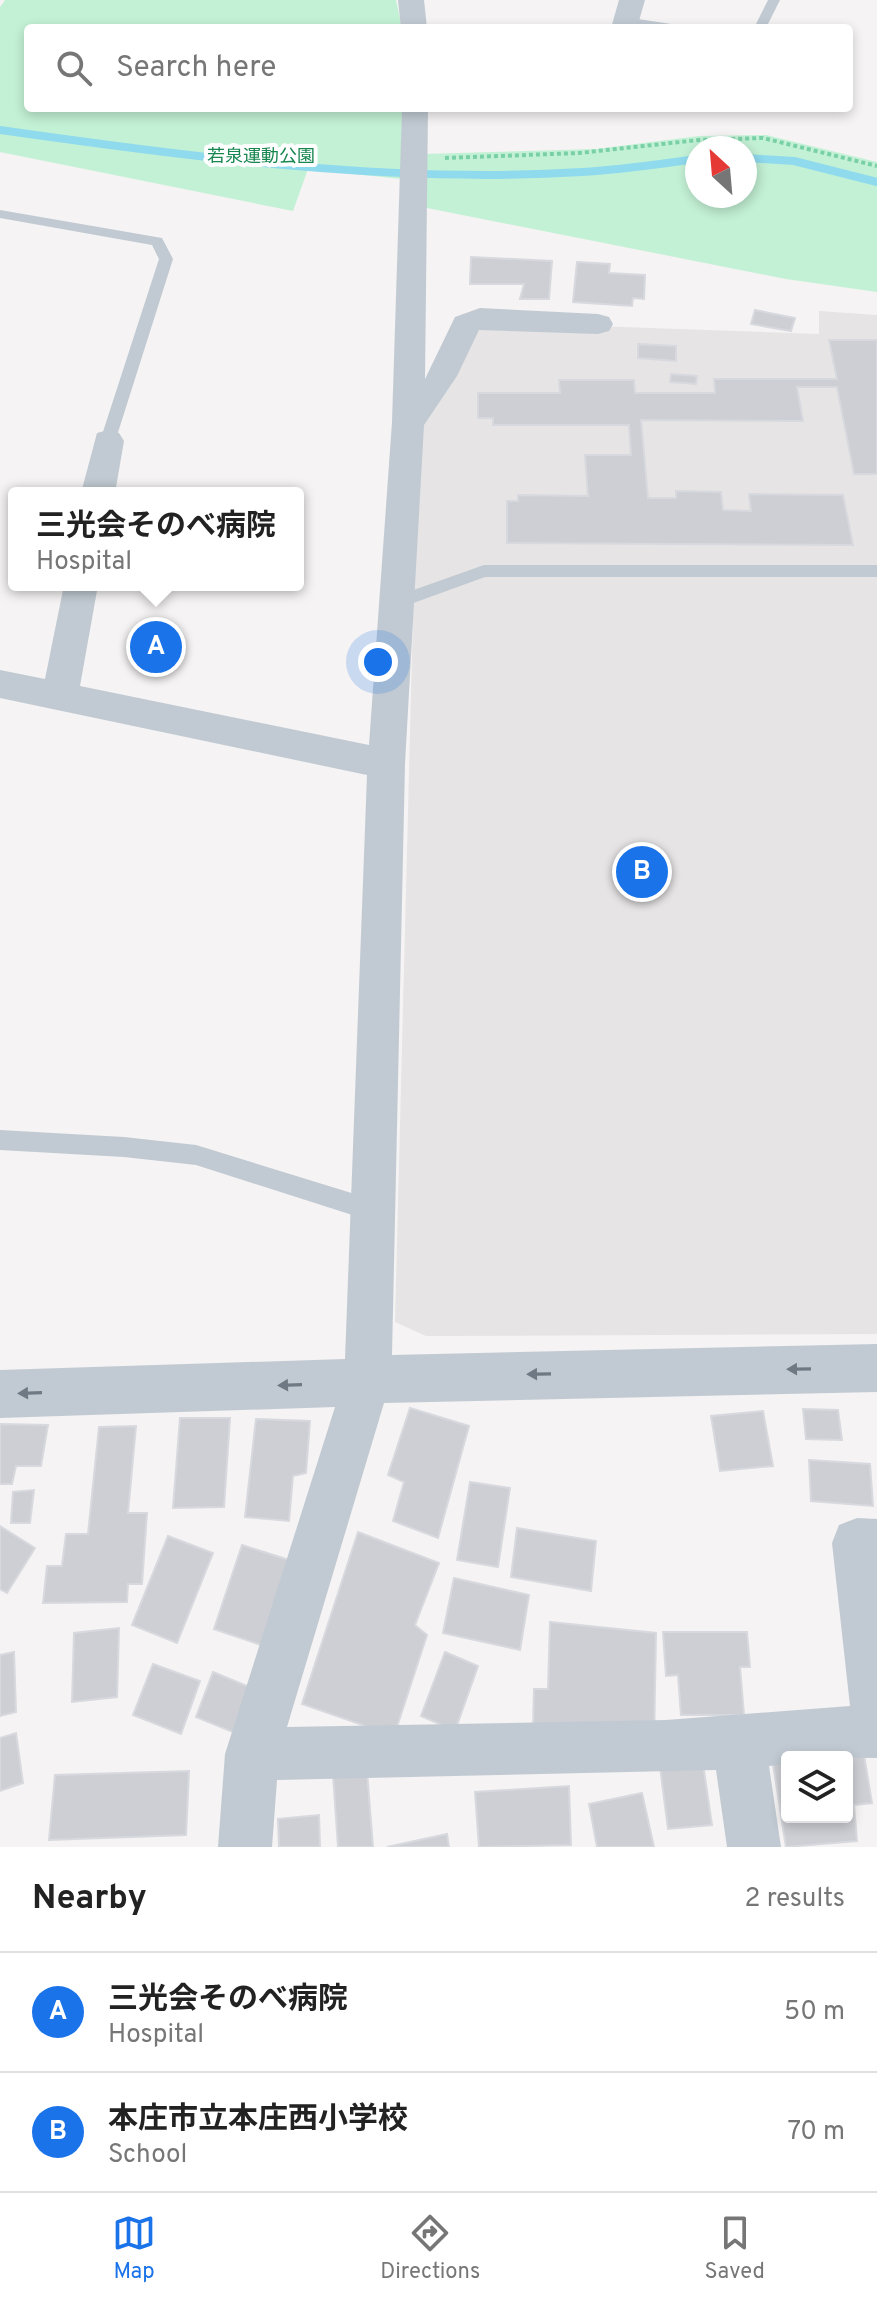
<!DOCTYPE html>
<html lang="en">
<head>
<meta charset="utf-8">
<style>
  :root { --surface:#fff; --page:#f2f2f2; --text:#222; --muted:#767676; --line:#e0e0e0; --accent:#1a73e8 }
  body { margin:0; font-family:Overpass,"Noto Sans JP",sans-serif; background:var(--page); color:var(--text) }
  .controls { position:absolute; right:24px; bottom:24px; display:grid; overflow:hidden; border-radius:8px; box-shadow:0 4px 12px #0003 }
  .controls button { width:72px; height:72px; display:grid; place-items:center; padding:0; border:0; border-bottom:2px solid var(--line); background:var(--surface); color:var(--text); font:40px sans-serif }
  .compass { position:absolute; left:685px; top:136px; width:72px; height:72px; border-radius:50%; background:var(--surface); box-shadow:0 4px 12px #0003; rotate:334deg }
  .you { position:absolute; left:378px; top:662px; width:28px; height:28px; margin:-20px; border:6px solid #fff; border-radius:50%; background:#1a73e8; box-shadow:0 0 0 12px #1a73e833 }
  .badge { display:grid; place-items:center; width:52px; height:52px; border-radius:50%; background:var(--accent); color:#fff; font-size:26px; font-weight:700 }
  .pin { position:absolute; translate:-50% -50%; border:4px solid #fff; box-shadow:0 2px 8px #0006 }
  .popup { position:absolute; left:8px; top:487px; width:296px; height:104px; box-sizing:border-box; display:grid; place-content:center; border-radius:8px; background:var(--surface); filter:drop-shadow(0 2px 6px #0005); font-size:26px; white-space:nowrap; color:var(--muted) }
  .popup b { font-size:30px; color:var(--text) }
  .popup::after { content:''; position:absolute; left:50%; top:100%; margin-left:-16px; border:16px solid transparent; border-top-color:var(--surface) }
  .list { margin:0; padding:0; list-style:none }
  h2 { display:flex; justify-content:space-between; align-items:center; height:104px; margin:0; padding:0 32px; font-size:34px }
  h2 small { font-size:26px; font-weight:400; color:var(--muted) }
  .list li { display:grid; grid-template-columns:52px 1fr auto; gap:24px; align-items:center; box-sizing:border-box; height:120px; padding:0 32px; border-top:2px solid var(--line) }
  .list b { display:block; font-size:30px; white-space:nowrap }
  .list p { margin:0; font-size:26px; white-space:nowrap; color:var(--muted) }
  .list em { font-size:26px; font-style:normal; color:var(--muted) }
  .icon { flex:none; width:44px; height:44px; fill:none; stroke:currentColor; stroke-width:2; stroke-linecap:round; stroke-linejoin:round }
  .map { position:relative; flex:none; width:877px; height:1847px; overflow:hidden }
  .search { position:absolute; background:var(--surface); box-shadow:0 4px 12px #0003; left:24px; right:24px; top:24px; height:88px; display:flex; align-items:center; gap:20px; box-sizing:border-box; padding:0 28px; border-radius:8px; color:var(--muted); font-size:30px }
  .sheet { height:344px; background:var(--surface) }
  nav { display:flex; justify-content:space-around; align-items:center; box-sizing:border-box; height:112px; border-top:2px solid var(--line); background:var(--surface); font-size:22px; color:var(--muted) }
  nav a { display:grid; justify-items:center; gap:4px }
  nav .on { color:var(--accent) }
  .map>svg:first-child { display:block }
  .education { fill:#e6e4e5 }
  .green { fill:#c3f1d5; fill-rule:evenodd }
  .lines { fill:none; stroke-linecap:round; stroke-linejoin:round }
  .stream { stroke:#90daee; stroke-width:8 }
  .building { fill:#cdcfd5; stroke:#d7d9de; stroke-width:2 }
  .path { stroke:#7ad0a6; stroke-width:4; stroke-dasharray:4 3; stroke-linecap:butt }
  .service { fill:#c1cad2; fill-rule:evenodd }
  .minor { fill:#c1cad2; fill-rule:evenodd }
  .oneway { fill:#6e7983 }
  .labels { text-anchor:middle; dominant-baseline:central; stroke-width:8; stroke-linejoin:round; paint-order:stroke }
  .far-park-label { font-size:18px; fill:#17864f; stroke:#fff }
</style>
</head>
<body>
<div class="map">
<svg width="877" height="1847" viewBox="0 0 877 1847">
  <rect width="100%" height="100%" fill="#f5f3f3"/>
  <polygon class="education" points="819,311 877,315 877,1334 426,1336 395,1322 418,421 482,322 819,334"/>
  <g class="green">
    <polygon points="5,0 396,0 402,28 28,28 28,108 402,108 401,179 308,169 293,211 0,152 0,7"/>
    <path d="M766,135L877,162V292L786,279L422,207L423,154L596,149L699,136ZM697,148H745V196H697Z"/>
  </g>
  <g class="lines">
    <g class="stream">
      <path d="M0,130C189,157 391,184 582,172C621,170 659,164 697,159"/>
      <polyline points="745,158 794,161 877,182"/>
    </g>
  </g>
  <g class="building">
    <polygon points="471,257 552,261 549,299 520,299 524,284 470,284"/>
    <polygon points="577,262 610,264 609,273 645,275 644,299 633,298 632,306 573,302"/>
    <polygon points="755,310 795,318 791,331 751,324"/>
    <polygon points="829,340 877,340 877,474 854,474 837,387 797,387 803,421 641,420 648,498 676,498 676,491 721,492 723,510 751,511 749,494 843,495 853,545 507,543 507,501 518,501 518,495 588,496 585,455 631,455 629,425 493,425 493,418 478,418 478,393 560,393 559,380 634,380 635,393 715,393 714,379 837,379"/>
    <polygon points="638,344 676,346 676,361 638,358"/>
    <polygon points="671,374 697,376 696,384 670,382"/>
    <polygon points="410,1408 469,1426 438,1538 393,1521 404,1482 388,1475"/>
    <polygon points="803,1409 838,1410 842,1440 806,1439"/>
    <polygon points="763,1411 773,1466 720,1471 711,1416"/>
    <polygon points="180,1418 230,1418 224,1507 173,1508"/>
    <polygon points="256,1419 310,1421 306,1473 293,1476 289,1521 245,1517"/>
    <polygon points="0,1424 48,1425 41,1466 16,1466 12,1484 0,1484"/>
    <polygon points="136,1426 128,1513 147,1513 142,1584 128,1584 127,1602 43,1603 47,1566 62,1566 66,1534 88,1534 99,1427"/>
    <polygon points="809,1460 870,1464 873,1506 811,1501"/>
    <polygon points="470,1482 510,1488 498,1567 457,1560"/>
    <polygon points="34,1490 30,1523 11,1523 13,1492"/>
    <polygon points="0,1526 35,1548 7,1593 0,1589"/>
    <polygon points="517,1528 596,1541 591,1591 511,1577"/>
    <polygon points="358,1532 439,1563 415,1625 427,1635 394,1736 302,1704"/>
    <polygon points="168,1536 213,1553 177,1643 132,1625"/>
    <polygon points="242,1545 289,1560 261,1645 214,1629"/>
    <polygon points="454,1578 529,1595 520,1650 443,1633"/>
    <polygon points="550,1622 656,1633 654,1742 533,1731 534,1689 548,1689"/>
    <polygon points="119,1628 117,1697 72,1702 74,1633"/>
    <polygon points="663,1632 747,1632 750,1667 740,1667 744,1715 681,1715 678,1675 666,1676"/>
    <polygon points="14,1652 16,1712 0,1716 0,1655"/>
    <polygon points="445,1652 478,1666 455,1731 421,1716"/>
    <polygon points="153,1664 200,1681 181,1734 133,1715"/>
    <polygon points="213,1672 252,1688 235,1733 196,1717"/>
    <polygon points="16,1733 23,1783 0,1791 0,1738"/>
    <polygon points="864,1755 872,1803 854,1805 857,1841 786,1847 773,1764 787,1763 787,1817 847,1817 847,1757"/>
    <polygon points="703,1764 712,1825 668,1829 660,1767"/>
    <polygon points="189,1771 186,1835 49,1840 55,1775"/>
    <polygon points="367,1771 373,1847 338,1847 333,1775"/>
    <polygon points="569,1786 571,1845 479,1847 475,1792"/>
    <polygon points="642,1793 654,1847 597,1847 589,1804"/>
    <polygon points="319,1815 320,1847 279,1847 278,1819"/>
    <polygon points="447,1834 449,1847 387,1847"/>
  </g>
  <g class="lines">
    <polyline class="path" points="445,158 579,153 699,140 763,138 877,166"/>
    <g class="service">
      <polygon points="768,0 780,0 766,28 754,28"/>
      <polygon points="625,17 671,24 677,28 621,24 619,21"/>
      <polygon points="0,210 162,238 173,259 114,445 102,445 100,441 159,259 152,245 0,218"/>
      <polygon points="484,565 877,565 877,577 485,577 397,609 388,603 391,598"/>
      <polygon points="0,1130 124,1137 196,1145 371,1199 379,1202 382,1210 379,1218 371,1221 196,1165 124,1157 0,1150"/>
    </g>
    <g class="minor">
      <polygon points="398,0 424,0 427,28 401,28"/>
      <polygon points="619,0 645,0 637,28 611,28"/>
      <polygon points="402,108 428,108 425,379 455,317 480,308 598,314 609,317 613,324 609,331 598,334 479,330 457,376 424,425 405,764 392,1355 877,1344 877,1392 384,1403 287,1727 666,1720 850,1706 832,1543 839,1525 857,1518 877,1519 877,1758 787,1757 787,1764 769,1766 781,1847 727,1847 716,1770 277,1780 272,1847 218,1847 225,1754 335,1407 0,1418 0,1370 345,1359 367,775 0,698 0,670 45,679 64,585 98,585 80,686 369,745 392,422"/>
      <polygon points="108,430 119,433 124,441 115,493 81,493 97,433"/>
    </g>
  </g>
  <defs><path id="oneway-solid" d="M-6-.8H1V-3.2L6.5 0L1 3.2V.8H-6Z" transform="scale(2)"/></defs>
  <g class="oneway">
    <use href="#oneway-solid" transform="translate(799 1369) rotate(179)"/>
    <use href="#oneway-solid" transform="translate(539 1374) rotate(179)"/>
    <use href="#oneway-solid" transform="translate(290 1385) rotate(178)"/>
    <use href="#oneway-solid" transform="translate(30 1393) rotate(178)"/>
  </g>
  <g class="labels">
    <g class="far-park-label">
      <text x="261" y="157">若泉運動公園</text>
    </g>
  </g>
</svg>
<div class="controls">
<button><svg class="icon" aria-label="layers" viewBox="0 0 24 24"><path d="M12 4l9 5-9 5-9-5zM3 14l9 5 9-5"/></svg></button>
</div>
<svg class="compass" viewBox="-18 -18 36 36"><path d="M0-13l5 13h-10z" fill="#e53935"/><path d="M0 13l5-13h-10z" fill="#767676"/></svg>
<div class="you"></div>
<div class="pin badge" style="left:156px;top:647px">A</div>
<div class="popup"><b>三光会そのべ病院</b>Hospital</div>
<div class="pin badge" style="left:642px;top:872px">B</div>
<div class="search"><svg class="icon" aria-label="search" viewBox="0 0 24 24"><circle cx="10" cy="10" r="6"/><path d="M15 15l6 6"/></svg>Search here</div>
</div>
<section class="sheet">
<h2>Nearby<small>2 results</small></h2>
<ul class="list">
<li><span class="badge">A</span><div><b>三光会そのべ病院</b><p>Hospital</p></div><em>50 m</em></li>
<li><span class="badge">B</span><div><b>本庄市立本庄西小学校</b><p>School</p></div><em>70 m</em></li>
</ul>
</section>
<nav>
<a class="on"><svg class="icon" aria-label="map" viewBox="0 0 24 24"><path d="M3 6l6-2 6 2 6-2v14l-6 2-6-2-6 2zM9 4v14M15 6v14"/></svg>Map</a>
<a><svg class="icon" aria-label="directions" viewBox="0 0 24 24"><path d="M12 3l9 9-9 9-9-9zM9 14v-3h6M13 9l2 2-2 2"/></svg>Directions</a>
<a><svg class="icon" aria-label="saved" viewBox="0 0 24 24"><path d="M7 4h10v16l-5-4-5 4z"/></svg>Saved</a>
</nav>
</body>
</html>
